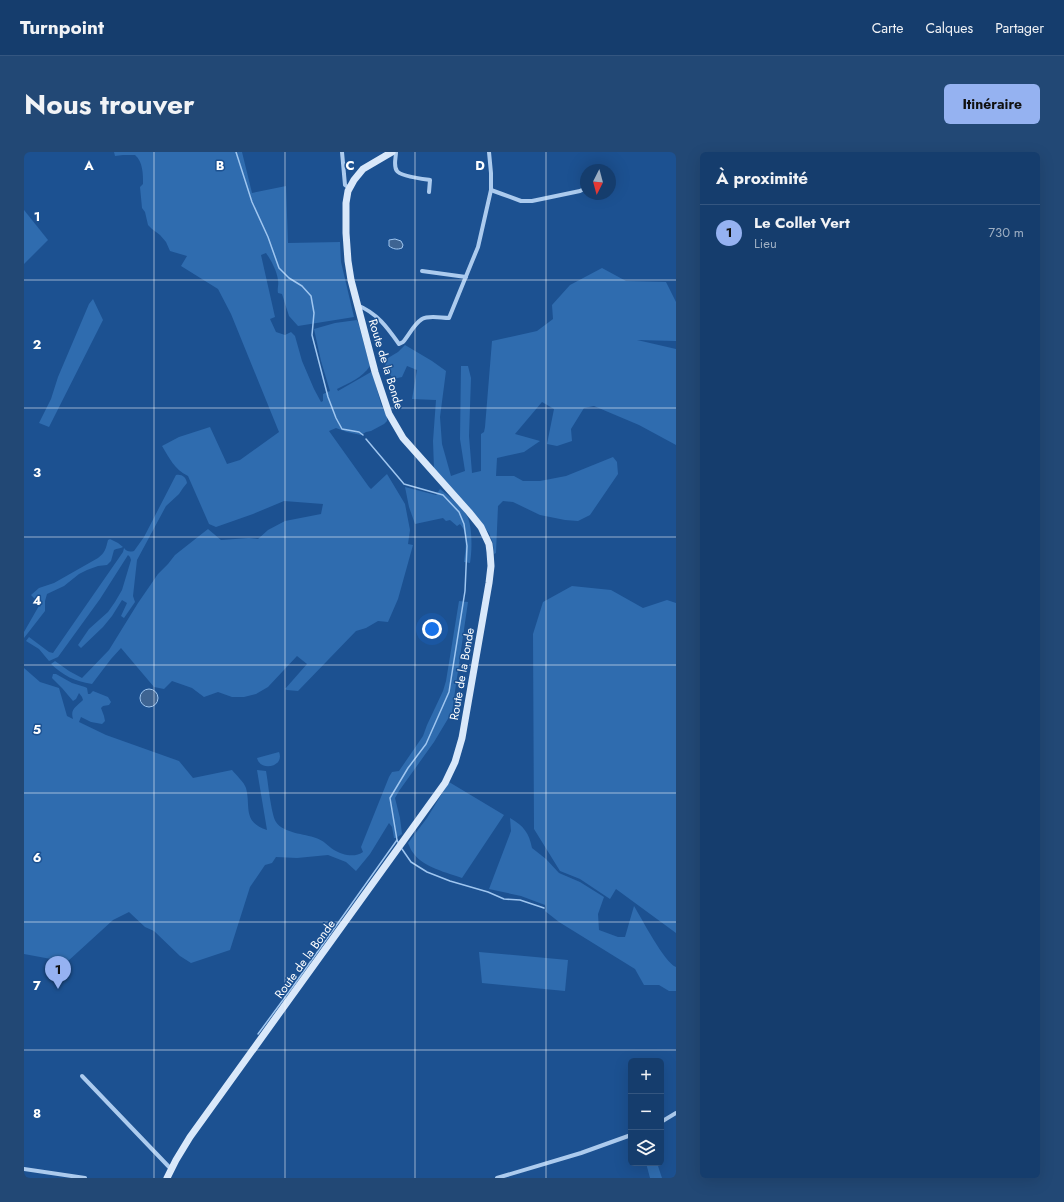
<!DOCTYPE html>
<html lang="fr">
<head>
<meta charset="utf-8">
<style>
  :root { --surface:#153d6d; --page:#224875; --text:#f1f3f6; --muted:#9daec2; --line:#345680; --accent:#95b2f1 }
  body { margin:0; font-family:Jost,sans-serif; background:var(--page); color:var(--text) }
  .controls { position:absolute; right:12px; bottom:12px; display:grid; overflow:hidden; border-radius:6px; box-shadow:0 4px 16px #0002 }
  .controls button { width:36px; height:36px; display:grid; place-items:center; padding:0; border:0; border-bottom:1px solid var(--line); background:var(--surface); color:var(--text); font:20px sans-serif }
  .compass { position:absolute; left:556px; top:12px; width:36px; height:36px; border-radius:50%; background:var(--surface); box-shadow:0 4px 16px #0002; rotate:186deg }
  .you { position:absolute; left:408px; top:477px; width:14px; height:14px; margin:-10px; border:3px solid #fff; border-radius:50%; background:#1a73e8; box-shadow:0 0 0 6px #1a73e833 }
  .badge { display:grid; place-items:center; width:26px; height:26px; border-radius:50%; background:var(--accent); color:#111; font-size:13px; font-weight:700 }
  .pin { position:absolute; translate:-50% -33px; filter:drop-shadow(0 1px 2px #0008) }
  .pin::after { content:''; position:absolute; top:21px; width:14px; height:12px; background:inherit; clip-path:polygon(0 0,100% 0,50% 100%) }
  .list { margin:0; padding:0; list-style:none }
  h2 { display:flex; justify-content:space-between; align-items:center; height:52px; margin:0; padding:0 16px; font-size:17px }
  h2 small { font-size:13px; font-weight:400; color:var(--muted) }
  .list li { display:grid; grid-template-columns:26px 1fr auto; gap:12px; align-items:center; box-sizing:border-box; height:56px; padding:0 16px; border-top:1px solid var(--line) }
  .list b { display:block; font-size:15px; white-space:nowrap }
  .list p { margin:0; font-size:13px; white-space:nowrap; color:var(--muted) }
  .list em { font-size:13px; font-style:normal; color:var(--muted) }
  .icon { flex:none; width:22px; height:22px; fill:none; stroke:currentColor; stroke-width:2; stroke-linecap:round; stroke-linejoin:round }
  .map { position:relative; flex:none; width:652px; height:1026px; overflow:hidden; border-radius:6px }
  header { display:flex; align-items:center; gap:24px; box-sizing:border-box; height:56px; padding:0 20px; background:var(--surface); border-bottom:1px solid var(--line) }
  header strong { font-size:19px }
  nav { display:flex; gap:22px; margin-inline-start:auto; font-size:14px }
  .intro { display:flex; align-items:center; justify-content:space-between; box-sizing:border-box; height:96px; padding:0 24px }
  h1 { margin:0; font-size:28px }
  .button { padding:10px 18px; border-radius:6px; background:var(--accent); color:#111; font-size:14px; font-weight:700 }
  main { display:flex; gap:24px; padding:0 24px }
  aside { flex:1; background:var(--surface); border-radius:6px; box-shadow:0 4px 16px #0002 }
  .map>svg:first-child { display:block }
  .green { fill:#2f6caf }
  .water { fill:#3e6492; stroke:#9fc6f0 }
  .lines { fill:none; stroke-linecap:round; stroke-linejoin:round }
  .stream { stroke:#9fc6f0; stroke-width:1.5 }
  .street { stroke:#accbee; stroke-width:4 }
  .secondary { stroke:#d9e8fa; stroke-width:7 }
  .grid { fill:none; stroke:#fff; stroke-width:1; stroke-opacity:0.55 }
  .labels { text-anchor:middle; dominant-baseline:central; stroke-width:3; stroke-linejoin:round; paint-order:stroke }
  .street-label { font-size:12px; fill:#fff; stroke:#1c5191 }
  .grid-label { font-size:13px; text-anchor:middle; font-weight:bold; fill:#fff; stroke:#1c5191; stroke-width:3; stroke-linejoin:round; paint-order:stroke }
</style>
</head>
<body>
<header>
<strong>Turnpoint</strong>
<nav><a>Carte</a><a>Calques</a><a>Partager</a></nav>
</header>
<div class="intro"><h1>Nous trouver</h1><a class="button">Itinéraire</a></div>
<main>
<div class="map">
<svg width="652" height="1026" viewBox="0 0 652 1026">
  <rect width="100%" height="100%" fill="#1c5191"/>
  <g class="green">
    <path d="M90,0H218L228,41L262,34L264,91L316,90L317,110L330,165L274,174L265,164L258,142L254,141C253,136 255,133 254,128C253,119 247,108 242,101L237,103L251,165L246,167L252,180L261,183L267,180L271,184L278,209L290,237L297,250L299,249V242L306,239L297,209L290,177L311,171L333,168L334,170L346,214C338,226 325,231 313,237L314,239L347,220L349,223L357,252L363,265V269L360,272L347,279L342,280L337,283L323,280L312,276L305,279L345,335L347,337L363,322L381,352L386,378L384,392L389,393L374,447L364,470L354,469L342,476L332,479L274,539L263,538L261,537L283,512L273,504L244,535L232,542L220,545H208L194,540L180,545L168,536L148,529L140,537L130,535L97,496L87,507L68,532C50,529 40,524 27,512L31,509L45,519L58,526L85,498L114,451L134,422L144,412L151,403L184,377L197,388L225,386L234,387L244,378L261,369L297,362L299,352L260,349L229,362L192,375L185,372L164,324C150,317 146,307 138,294L155,285L186,275L203,312L216,308L255,280L207,162L194,137L157,114L163,104L146,99L142,90L136,83L128,77L124,73L121,60L118,56L116,35L119,32C119,22 119,10 111,3H99L91,4Z"/>
    <polygon points="0,58 24,88 0,112"/>
    <polygon points="578,116 602,129 642,130 652,150 652,189 613,188 652,197 652,293 615,273 570,254 560,256 547,277 548,289 533,294 523,292 530,257 518,250 491,282 516,289 500,300 473,306 472,324 490,324 499,329 516,329 542,324 589,305 593,310 594,322 566,363 554,369 541,368 516,363 489,350 479,349 474,354 472,401 470,402 469,391 465,381 456,370 410,317 409,289 412,248 388,247 393,218 383,214 378,225 369,227 361,214 364,206 374,200 381,193 408,209 422,219 416,265 418,292 427,324 441,319 436,287 437,214 444,214 447,226 445,284 448,321 457,319 457,282 460,280 461,275 468,189 513,179 529,167 528,153 546,133"/>
    <polygon points="69,147 79,168 25,275 15,271 27,247 34,225 65,152"/>
    <path d="M152,323C158,322 162,325 163,331L159,336L155,342L142,354L113,408L109,444L111,450L100,466L97,464L103,451L98,448L88,464L79,475L57,496L54,493L65,477L84,460L91,450L98,438L107,408L106,405L104,403L76,447L34,505L25,509L15,497L2,489L5,485L25,500L29,501L99,400L100,396C103,400 106,400 110,399L120,385Z"/>
    <path d="M381,335L412,343L416,337C425,344 435,352 442,362C449,372 448,400 446,411L440,410C441,399 445,382 436,372L433,374L426,368L422,369L419,366L391,372L385,355Z"/>
    <path d="M86,387L94,391L99,395C96,397 93,396 90,398L87,409L83,413L74,414L63,418L55,422L40,434L23,442L21,449V459L0,486V480L16,452L7,443L15,436L30,431L74,406C81,401 82,396 84,388Z"/>
    <polygon points="548,434 587,438 619,456 643,448 652,451 652,781 592,737 586,747 556,727 536,719 510,677 509,482 519,450"/>
    <path d="M435,449L444,450L428,560L410,590L375,639L371,646L376,666L378,682L372,686H370L368,675L365,671L346,702L332,719L322,710L304,703L273,706L252,705L248,711L241,713L226,735L206,798L167,811L156,804L130,779L121,775L105,760L89,768L32,820L40,808L37,805L27,807L0,802V516L16,530L35,536L43,564L49,567C46,557 52,555 59,548L58,545L55,541L52,547L49,549L38,536L28,526L29,522H32L48,531L61,535L63,536L64,542H66L69,539L84,545L87,550L85,553L79,554L77,556L80,564L81,569L78,572L67,570L57,565L55,570L82,583L155,609L169,626L208,618C212,623 220,630 222,636C227,654 218,670 243,678L233,618L242,619C244,629 247,662 252,670C259,681 281,682 292,686C299,688 304,694 310,698C318,703 331,706 339,700L337,695L365,625L368,620L375,619L399,584L403,573L419,539L422,529Z"/>
    <path d="M255,600C261,615 236,620 233,606Z"/>
    <path d="M425,630L480,663L438,726C424,721 399,715 390,702C387,699 386,695 384,691L403,666Z"/>
    <path d="M486,666C500,674 505,681 508,696L522,707L535,721L556,730L580,745L574,762L575,778L594,785H601L610,754C618,767 640,810 652,815V839H645L635,833H620L611,817L535,770L521,759L522,756L521,753L497,744L465,737L487,679Z"/>
    <polygon points="455,800 544,808 541,839 458,831"/>
    <polygon points="622,1011 633,1011 638,1026 626,1026"/>
  </g>
  <g class="water">
    <path d="M371,87L377,89L379,93L378,96C373,98 369,97 365,94V88Z"/>
    <circle cx="125" cy="546" r="9"/>
  </g>
  <g class="lines">
    <g class="stream">
      <polyline points="212,0 228,50 244,85 255,116 265,126 278,134 287,144 290,161 288,183 304,245 312,266 318,277 335,280 339,283"/>
      <polyline points="342,287 380,332 419,343 435,360 440,372 443,394 441,439 425,540 402,592 384,616 366,646 373,688 375,692"/>
      <polyline points="378,697 387,710 403,720 426,729 464,740 480,747 496,748 520,756"/>
      <polyline points="234,882 270,833 373,688"/>
    </g>
    <g class="street">
      <polyline points="318,0 321,33 325,36"/>
      <path d="M372,0C372,6 369,14 373,19C376,24 399,27 406,28L405,40"/>
      <polyline points="467,38 478,42 497,49 508,49 556,39 562,36"/>
      <polyline points="398,119 442,125"/>
      <path d="M333,153C353,161 363,175 375,192L379,190C385,183 390,172 398,167C405,163 417,166 425,166L447,112L454,95L457,82L467,38V21L465,0"/>
      <polyline points="58,924 147,1017"/>
      <polyline points="637,970 652,961"/>
      <polyline points="0,1017 61,1026"/>
      <polyline points="473,1026 557,1001 607,983"/>
    </g>
    <polyline class="secondary" points="143,1026 152,1008 166,985 421,631 431,610 438,586 465,431 467,414 466,400 465,392 457,375 445,360 379,286 365,262 351,220 327,128 324,109 322,81 322,51 324,39 330,28 339,17 368,0"/>
  </g>
  <path class="grid" d="M130,0V1026M261,0V1026M391,0V1026M522,0V1026M0,128H652M0,256H652M0,385H652M0,513H652M0,641H652M0,770H652M0,898H652"/>
  <g class="labels">
    <g class="street-label">
      <text transform="translate(362 212) rotate(73)">Route de la Bonde</text>
      <text transform="translate(438 522) rotate(-80)">Route de la Bonde</text>
      <text transform="translate(281 807) rotate(-54)">Route de la Bonde</text>
    </g>
  </g>
  <g class="grid-label">
    <text x="65" y="18">A</text>
    <text x="196" y="18">B</text>
    <text x="326" y="18">C</text>
    <text x="456" y="18">D</text>
    <text x="13" y="69">1</text>
    <text x="13" y="197">2</text>
    <text x="13" y="325">3</text>
    <text x="13" y="453">4</text>
    <text x="13" y="582">5</text>
    <text x="13" y="710">6</text>
    <text x="13" y="838">7</text>
    <text x="13" y="966">8</text>
  </g>
</svg>
<div class="controls">
<button>+</button>
<button>−</button>
<button><svg class="icon" aria-label="layers" viewBox="0 0 24 24"><path d="M12 4l9 5-9 5-9-5zM3 14l9 5 9-5"/></svg></button>
</div>
<svg class="compass" viewBox="-18 -18 36 36"><path d="M0-13l5 13h-10z" fill="#e53935"/><path d="M0 13l5-13h-10z" fill="#9daec2"/></svg>
<div class="you"></div>
<div class="pin badge" style="left:34px;top:837px">1</div>
</div>
<aside>
<h2>À proximité<small></small></h2>
<ul class="list">
<li><span class="badge">1</span><div><b>Le Collet Vert</b><p>Lieu</p></div><em>730 m</em></li>
</ul>
</aside>
</main>
</body>
</html>
